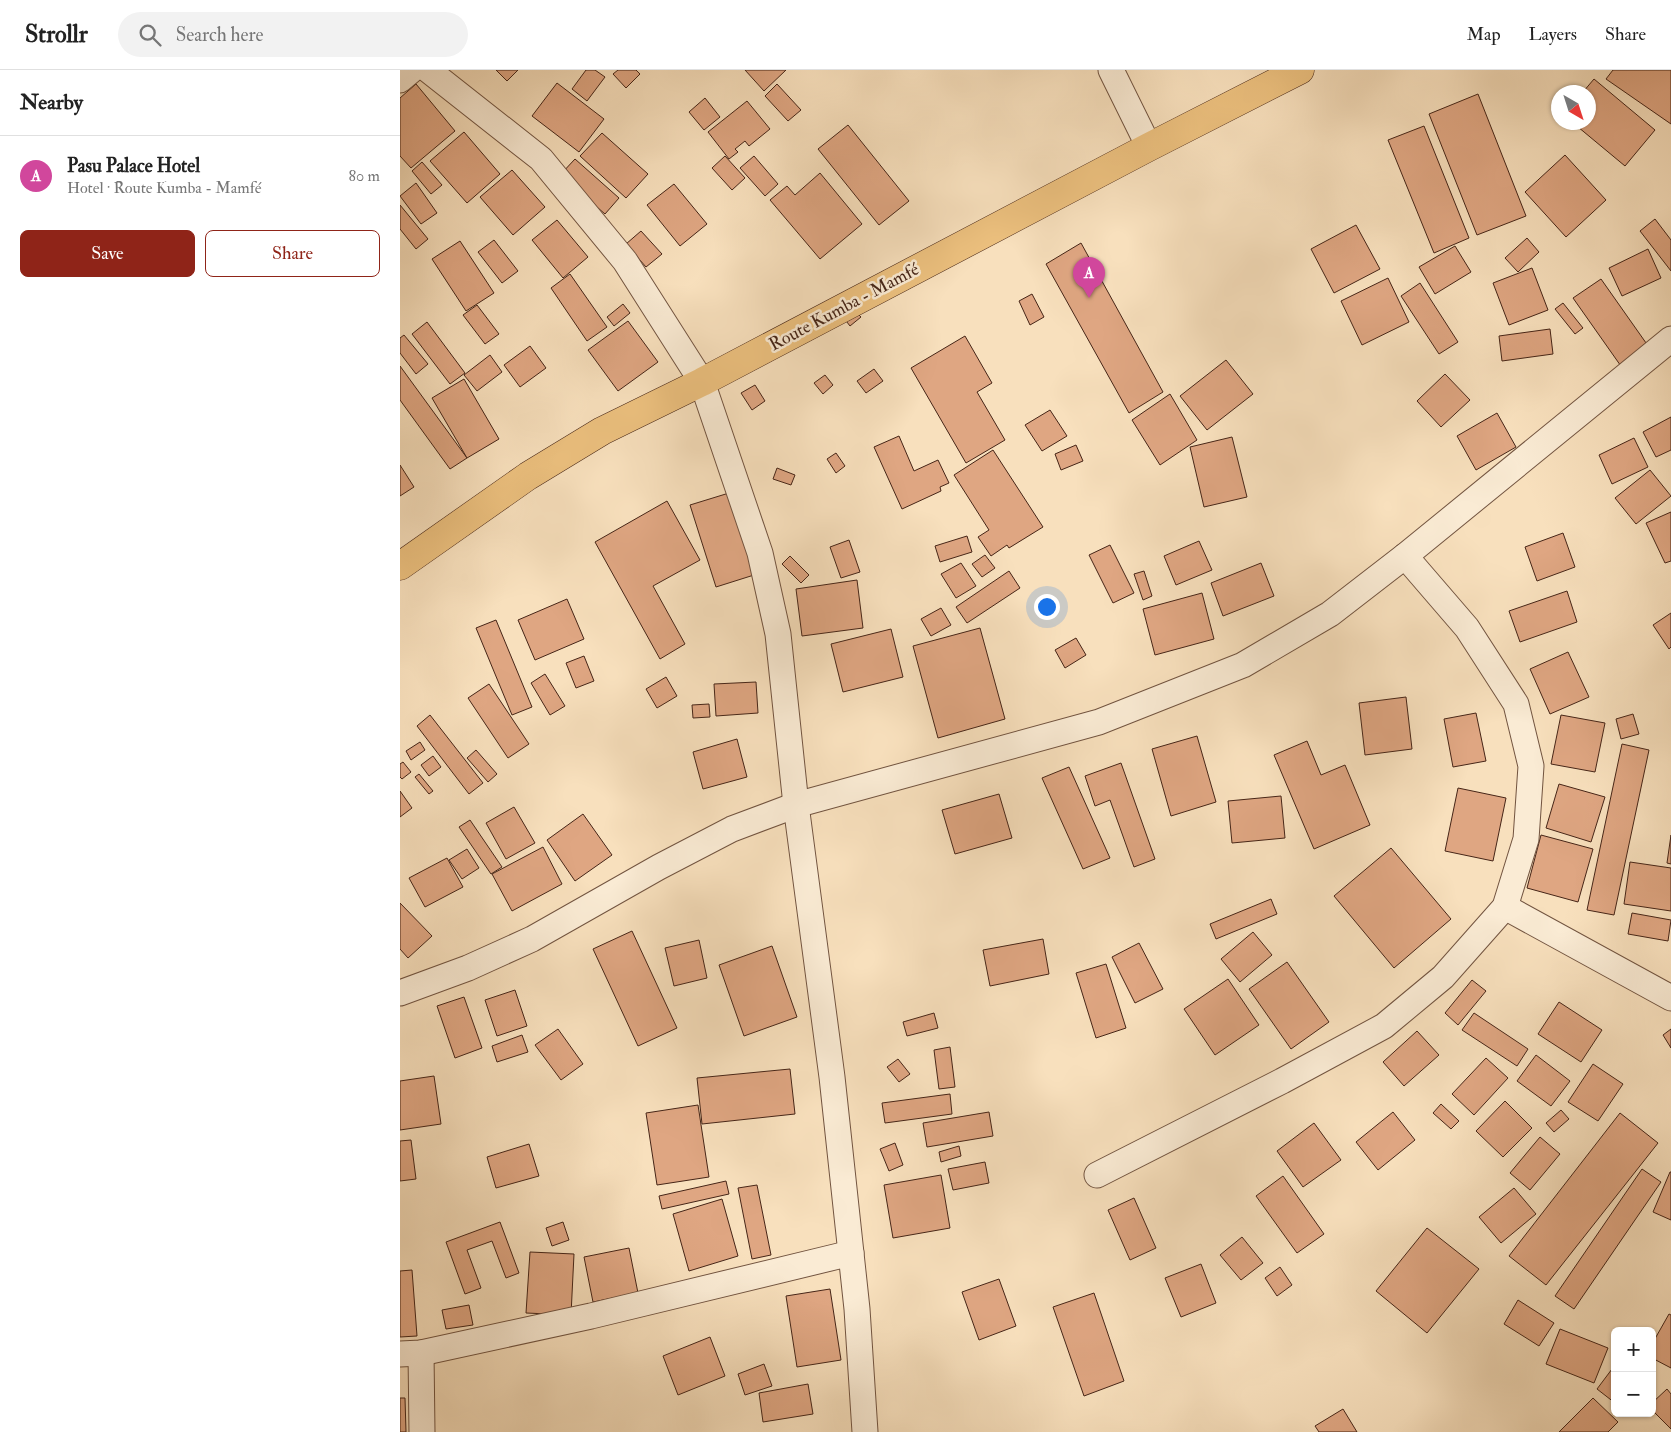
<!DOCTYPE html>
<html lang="en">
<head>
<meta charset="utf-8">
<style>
  :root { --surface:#fff; --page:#f2f2f2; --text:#222; --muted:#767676; --line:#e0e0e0; --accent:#8f2418 }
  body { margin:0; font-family:"IM FELL Double Pica",serif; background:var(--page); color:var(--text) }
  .controls { position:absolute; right:15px; bottom:15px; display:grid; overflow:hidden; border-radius:8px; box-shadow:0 1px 4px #0004 }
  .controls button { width:45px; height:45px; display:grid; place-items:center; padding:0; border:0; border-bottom:1px solid var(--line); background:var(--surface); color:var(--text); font:25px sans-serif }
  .compass { position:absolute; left:1151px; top:15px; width:45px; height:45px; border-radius:50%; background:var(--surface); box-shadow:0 1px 4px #0004; rotate:141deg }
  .you { position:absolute; left:646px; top:536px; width:18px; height:18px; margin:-12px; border:4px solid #fff; border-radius:50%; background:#1a73e8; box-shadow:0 0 0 8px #1a73e833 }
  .badge { display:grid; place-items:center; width:32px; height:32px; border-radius:50%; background:var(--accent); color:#fff; font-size:16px; font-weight:700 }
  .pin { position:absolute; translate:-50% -41px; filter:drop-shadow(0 1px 2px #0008) }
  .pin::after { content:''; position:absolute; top:26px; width:18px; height:15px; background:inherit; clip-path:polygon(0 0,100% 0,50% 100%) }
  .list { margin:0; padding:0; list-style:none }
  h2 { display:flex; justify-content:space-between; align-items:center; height:65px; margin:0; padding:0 20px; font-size:21px }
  h2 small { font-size:16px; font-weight:400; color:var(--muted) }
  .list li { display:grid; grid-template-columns:32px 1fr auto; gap:15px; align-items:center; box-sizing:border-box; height:80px; padding:0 20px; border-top:1px solid var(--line) }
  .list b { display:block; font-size:19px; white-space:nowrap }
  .list p { margin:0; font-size:16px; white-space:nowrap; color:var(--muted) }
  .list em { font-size:16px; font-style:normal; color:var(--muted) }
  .actions { display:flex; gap:10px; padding:15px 20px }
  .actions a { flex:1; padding:11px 0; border:1px solid var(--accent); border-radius:8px; text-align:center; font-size:18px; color:var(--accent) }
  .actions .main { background:var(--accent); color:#fff }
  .icon { flex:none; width:28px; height:28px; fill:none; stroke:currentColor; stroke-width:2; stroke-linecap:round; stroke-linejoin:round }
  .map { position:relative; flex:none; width:1271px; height:1362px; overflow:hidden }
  header { display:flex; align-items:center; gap:30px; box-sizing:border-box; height:70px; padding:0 25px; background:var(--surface); border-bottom:1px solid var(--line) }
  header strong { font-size:24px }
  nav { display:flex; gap:28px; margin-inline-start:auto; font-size:18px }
  .search { width:350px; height:45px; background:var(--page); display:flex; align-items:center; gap:12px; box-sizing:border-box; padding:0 18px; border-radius:28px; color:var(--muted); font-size:19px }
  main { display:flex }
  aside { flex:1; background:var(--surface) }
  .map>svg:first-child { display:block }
  .building { fill:#dfa682; stroke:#462517 }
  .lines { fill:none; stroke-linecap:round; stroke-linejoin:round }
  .minor-casing { stroke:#725440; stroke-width:27 }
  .highway-casing { stroke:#462517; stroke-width:29 }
  .minor { stroke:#faebd4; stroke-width:25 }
  .highway { stroke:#ecc07e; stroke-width:28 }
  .labels { text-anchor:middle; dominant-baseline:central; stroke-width:5; stroke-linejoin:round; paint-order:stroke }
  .street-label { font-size:18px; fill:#462517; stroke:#faebd4 }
</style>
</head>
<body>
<header>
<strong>Strollr</strong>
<div class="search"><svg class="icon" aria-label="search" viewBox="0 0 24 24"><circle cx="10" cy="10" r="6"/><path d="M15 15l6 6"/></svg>Search here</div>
<nav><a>Map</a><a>Layers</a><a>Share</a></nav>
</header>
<main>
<aside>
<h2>Nearby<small></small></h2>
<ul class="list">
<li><span class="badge" style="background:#d1479c">A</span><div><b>Pasu Palace Hotel</b><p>Hotel · Route Kumba - Mamfé</p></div><em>80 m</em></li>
</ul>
<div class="actions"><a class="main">Save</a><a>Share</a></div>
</aside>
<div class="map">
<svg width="1271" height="1362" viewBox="0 0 1271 1362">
  <rect width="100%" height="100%" fill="#f8e0bd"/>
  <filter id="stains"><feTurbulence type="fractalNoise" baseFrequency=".004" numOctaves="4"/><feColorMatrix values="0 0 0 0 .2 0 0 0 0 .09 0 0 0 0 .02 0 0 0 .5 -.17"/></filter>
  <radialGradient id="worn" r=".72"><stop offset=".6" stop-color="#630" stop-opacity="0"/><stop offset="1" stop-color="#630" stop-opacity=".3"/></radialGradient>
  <g class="building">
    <polygon points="96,0 118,0 107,11"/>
    <polygon points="186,0 195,0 205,7 187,31 172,19"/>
    <polygon points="218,0 236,0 240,4 226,18 213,4"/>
    <polygon points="345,0 386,0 364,21"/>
    <polygon points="1213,0 1271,0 1271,54 1206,9"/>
    <polygon points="1194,9 1255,60 1225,96 1172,52 1188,52 1188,22 1183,22"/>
    <polygon points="157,13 204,49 179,82 132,46"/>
    <polygon points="16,14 55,61 11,98 0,86 0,28"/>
    <polygon points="377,14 401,40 388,51 365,26"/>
    <polygon points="1078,24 1126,146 1077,165 1029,44"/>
    <polygon points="305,28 320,47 304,60 289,42"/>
    <polygon points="347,31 370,59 349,76 345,71 335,79 338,82 329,89 308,62"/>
    <polygon points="448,55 509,131 479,155 418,79"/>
    <polygon points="1024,56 1069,168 1034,183 988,70"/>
    <polygon points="64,62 100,104 67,133 30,91"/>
    <polygon points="202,63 248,104 226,128 180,86"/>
    <polygon points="1165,85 1206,130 1166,167 1125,122"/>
    <polygon points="325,86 345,108 332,120 312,98"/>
    <polygon points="354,86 378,114 365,126 340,98"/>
    <polygon points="175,89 219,128 205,144 160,105"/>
    <polygon points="22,92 42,115 31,124 12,101"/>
    <polygon points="112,100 145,137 113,165 80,127"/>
    <polygon points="420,103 462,154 420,189 370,130 387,116 395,125"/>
    <polygon points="16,113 37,143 21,154 0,126"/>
    <polygon points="274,114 307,154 280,176 247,135"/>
    <polygon points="0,135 28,169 16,179 0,159"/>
    <polygon points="1255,149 1271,170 1271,201 1240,161"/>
    <polygon points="157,150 188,187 163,208 132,170"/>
    <polygon points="956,155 980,199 934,223 911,179"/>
    <polygon points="241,161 262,184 246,197 226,174"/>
    <polygon points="1127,168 1139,182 1118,202 1105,188"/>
    <polygon points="94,170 118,201 102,213 78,182"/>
    <polygon points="60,171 94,223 66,241 32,189"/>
    <polygon points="681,173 763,322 729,343 646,194"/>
    <polygon points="1055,176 1071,202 1035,224 1019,197"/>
    <polygon points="1248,179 1261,208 1222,226 1209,198"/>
    <polygon points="1132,198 1148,240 1109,255 1093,213"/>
    <polygon points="170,204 207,257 187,271 151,218"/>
    <polygon points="988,208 1009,252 962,275 941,231"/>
    <polygon points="1201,209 1251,280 1223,299 1173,228"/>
    <polygon points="1020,213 1058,272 1039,284 1001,226"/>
    <polygon points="632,224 644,247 630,255 619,231"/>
    <polygon points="1163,233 1183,258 1175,264 1155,239"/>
    <polygon points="223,234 230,243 214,256 207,247"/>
    <polygon points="77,235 99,264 85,274 63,245"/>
    <polygon points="452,238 461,247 450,256 443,247"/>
    <polygon points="228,251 258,292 218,321 188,280"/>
    <polygon points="27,252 65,303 50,314 12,264"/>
    <polygon points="1150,259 1153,284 1102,291 1099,266"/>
    <polygon points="4,265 28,294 16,304 0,283 0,268"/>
    <polygon points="565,266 592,313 577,322 605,370 566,393 511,298"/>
    <polygon points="130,276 146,298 120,317 104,295"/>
    <polygon points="90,285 102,302 77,321 64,305"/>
    <polygon points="826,290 853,324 807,360 780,326"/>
    <polygon points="0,296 67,388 50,399 0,330"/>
    <polygon points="474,299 483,311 466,323 457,311"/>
    <polygon points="1045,304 1070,330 1041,357 1017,331"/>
    <polygon points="425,305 433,315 423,324 414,313"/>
    <polygon points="64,309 99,369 67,388 32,328"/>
    <polygon points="355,315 365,331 352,340 341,323"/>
    <polygon points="770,324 797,370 760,395 732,350"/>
    <polygon points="650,340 667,366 642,381 625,355"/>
    <polygon points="1097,343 1116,377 1076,400 1057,366"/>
    <polygon points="1271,347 1271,380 1256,387 1243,362"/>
    <polygon points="499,366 514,401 538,390 549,413 540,417 541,421 502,439 474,377"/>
    <polygon points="832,367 847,427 804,437 790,377"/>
    <polygon points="1234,368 1248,397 1212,414 1199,385"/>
    <polygon points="676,375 683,391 661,400 655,384"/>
    <polygon points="593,380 643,457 609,478 607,475 591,486 578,467 589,460 554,405"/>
    <polygon points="436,383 445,396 436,403 427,389"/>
    <polygon points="0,395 14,417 0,426"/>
    <polygon points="377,398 395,405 391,415 373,409"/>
    <polygon points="1250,400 1271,426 1236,454 1215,428"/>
    <polygon points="329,423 354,505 316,517 290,435"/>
    <polygon points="267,431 300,490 253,516 285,574 260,589 195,472"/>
    <polygon points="1271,442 1271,491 1265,493 1246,453"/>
    <polygon points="1163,463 1175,497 1137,511 1125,477"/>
    <polygon points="567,466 572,482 540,492 535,476"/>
    <polygon points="449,470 460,502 441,508 430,477"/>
    <polygon points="799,471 812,500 776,515 764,486"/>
    <polygon points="710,475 734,523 713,533 689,485"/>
    <polygon points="585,485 595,498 582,507 572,494"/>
    <polygon points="390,486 409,505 401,513 382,494"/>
    <polygon points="561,493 576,516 556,528 541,504"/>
    <polygon points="861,493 874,526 823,546 811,513"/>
    <polygon points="609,501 620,518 567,553 556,537"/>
    <polygon points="744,501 752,526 743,530 734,504"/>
    <polygon points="457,510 463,558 402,566 396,519"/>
    <polygon points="1167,521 1177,552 1120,572 1109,541"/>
    <polygon points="802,523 814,569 755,585 743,539"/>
    <polygon points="167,529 184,569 135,590 118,550"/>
    <polygon points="541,538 551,555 531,566 521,549"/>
    <polygon points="1271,543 1271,577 1269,579 1253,555"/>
    <polygon points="96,550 132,637 112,645 76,558"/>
    <polygon points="580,558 605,649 538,668 513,576"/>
    <polygon points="491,559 503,607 443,622 431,574"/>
    <polygon points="676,568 686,585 665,598 655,580"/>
    <polygon points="1168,582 1189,627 1150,644 1130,599"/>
    <polygon points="184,586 194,611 176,618 166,593"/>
    <polygon points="145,604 165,636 150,645 131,613"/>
    <polygon points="266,607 277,626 257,638 246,619"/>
    <polygon points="356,612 358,643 316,646 314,614"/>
    <polygon points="89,614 129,674 108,688 68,628"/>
    <polygon points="1006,627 1012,679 965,685 959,633"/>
    <polygon points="309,634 310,647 293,648 292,635"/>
    <polygon points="1076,643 1086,691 1053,697 1044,649"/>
    <polygon points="1233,644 1239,664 1221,669 1216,649"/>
    <polygon points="30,645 83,713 69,724 17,656"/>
    <polygon points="1161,645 1205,653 1195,702 1151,694"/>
    <polygon points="797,666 816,732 771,746 752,679"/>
    <polygon points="337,669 347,707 303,719 293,682"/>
    <polygon points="907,671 921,705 945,695 970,755 914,779 874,685"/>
    <polygon points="20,672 25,680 11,690 6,681"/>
    <polygon points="1222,674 1249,680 1214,845 1187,840"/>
    <polygon points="76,680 97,704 88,712 67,688"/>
    <polygon points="33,686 41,697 29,706 21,695"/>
    <polygon points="3,692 11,702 2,709 0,707 0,694"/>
    <polygon points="721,693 755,789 734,797 710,730 695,736 685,706"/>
    <polygon points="669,697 710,788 683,799 642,708"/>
    <polygon points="19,704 33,721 29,724 15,707"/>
    <polygon points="1159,714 1205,727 1191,772 1146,758"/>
    <polygon points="1058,718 1106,728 1093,791 1045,781"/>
    <polygon points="0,721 12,738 0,747"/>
    <polygon points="599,724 612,768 555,784 542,740"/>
    <polygon points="881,726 885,768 832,773 828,731"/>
    <polygon points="114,737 135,773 106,789 86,753"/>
    <polygon points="183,744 212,785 175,811 147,770"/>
    <polygon points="70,750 102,797 91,804 59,757"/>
    <polygon points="1141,765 1193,779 1178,832 1127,818"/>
    <polygon points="1271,765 1271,794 1267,793"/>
    <polygon points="143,777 162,814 112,841 92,804"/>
    <polygon points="991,778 1051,849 994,898 934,826"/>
    <polygon points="67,779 79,798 62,809 49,790"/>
    <polygon points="47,788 63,817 25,837 9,808"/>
    <polygon points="1230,792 1271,798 1271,841 1224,834"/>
    <polygon points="871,829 877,844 816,869 810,854"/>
    <polygon points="0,833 32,866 8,888 0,879"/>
    <polygon points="1232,843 1271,850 1268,871 1228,864"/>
    <polygon points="232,861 277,958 238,976 193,879"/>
    <polygon points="853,862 872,885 840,912 821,889"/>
    <polygon points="643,869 649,904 590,916 583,880"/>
    <polygon points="299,870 307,908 274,916 265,878"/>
    <polygon points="739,873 763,919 735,933 712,887"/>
    <polygon points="372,876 397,947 344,966 319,895"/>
    <polygon points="887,892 929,952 891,979 849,919"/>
    <polygon points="706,894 726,958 696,968 676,903"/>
    <polygon points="828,909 859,955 815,985 784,939"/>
    <polygon points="1072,910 1086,921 1058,955 1045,943"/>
    <polygon points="115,920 127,956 97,966 85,930"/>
    <polygon points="64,927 82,978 55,988 37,936"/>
    <polygon points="1159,932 1202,960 1181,992 1138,964"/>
    <polygon points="534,943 538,958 507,966 503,952"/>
    <polygon points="1074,943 1128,979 1117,996 1062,960"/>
    <polygon points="158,959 183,994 161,1010 135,975"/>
    <polygon points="1271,959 1271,978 1263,965"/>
    <polygon points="1017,961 1039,985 1004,1016 983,992"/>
    <polygon points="122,965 128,982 97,992 92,976"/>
    <polygon points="550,977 555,1017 539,1019 534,980"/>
    <polygon points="1136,985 1170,1011 1151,1036 1117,1011"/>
    <polygon points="1086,988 1108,1008 1074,1045 1052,1024"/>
    <polygon points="498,989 510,1004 499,1012 487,997"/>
    <polygon points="1193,994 1223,1014 1198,1051 1168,1032"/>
    <polygon points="390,999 395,1044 302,1054 297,1008"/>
    <polygon points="34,1006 41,1054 0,1060 0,1011"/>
    <polygon points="550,1024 552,1044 485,1053 482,1033"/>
    <polygon points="1105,1031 1132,1058 1103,1087 1076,1061"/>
    <polygon points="1041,1034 1059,1051 1051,1059 1033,1043"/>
    <polygon points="298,1035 309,1107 257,1115 246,1043"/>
    <polygon points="1161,1040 1169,1049 1154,1062 1146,1053"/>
    <polygon points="589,1042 593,1066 527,1077 523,1053"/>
    <polygon points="993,1042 1015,1070 978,1100 956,1072"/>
    <polygon points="1220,1043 1258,1073 1146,1215 1109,1186"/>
    <polygon points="914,1053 941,1090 903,1117 877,1081"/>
    <polygon points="1140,1067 1160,1084 1130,1120 1110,1103"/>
    <polygon points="11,1070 16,1109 0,1111 0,1071"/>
    <polygon points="495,1073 503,1095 489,1101 480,1079"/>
    <polygon points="129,1074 139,1106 96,1118 87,1087"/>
    <polygon points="559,1076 561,1086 541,1092 539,1082"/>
    <polygon points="585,1092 589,1113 553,1120 548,1099"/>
    <polygon points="1242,1099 1261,1112 1174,1239 1155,1226"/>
    <polygon points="1270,1102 1271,1102 1271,1150 1253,1142"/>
    <polygon points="541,1105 550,1158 493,1168 484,1115"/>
    <polygon points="883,1106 924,1164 897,1183 856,1126"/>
    <polygon points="326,1111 329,1124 262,1139 259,1126"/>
    <polygon points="357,1115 371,1185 352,1189 338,1118"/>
    <polygon points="1114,1118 1136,1144 1101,1173 1079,1147"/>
    <polygon points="734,1128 756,1178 730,1190 708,1140"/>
    <polygon points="322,1129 338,1186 289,1201 273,1144"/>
    <polygon points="100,1152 119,1203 106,1208 92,1171 67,1180 81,1218 65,1224 46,1172"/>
    <polygon points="163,1152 169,1170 152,1176 146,1158"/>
    <polygon points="1027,1158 1079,1199 1027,1263 976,1221"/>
    <polygon points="842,1167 863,1193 841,1210 820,1185"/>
    <polygon points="229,1178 238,1223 193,1232 184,1187"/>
    <polygon points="130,1182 174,1184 171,1245 126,1243"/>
    <polygon points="801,1194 816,1233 781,1247 765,1208"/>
    <polygon points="880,1197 892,1215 877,1226 865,1208"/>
    <polygon points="12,1200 17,1266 0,1267 0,1201"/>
    <polygon points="599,1209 616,1256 579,1270 562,1222"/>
    <polygon points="430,1219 441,1290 397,1297 386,1226"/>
    <polygon points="694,1223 724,1311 684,1326 653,1237"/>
    <polygon points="1118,1230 1154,1253 1139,1276 1104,1254"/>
    <polygon points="69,1235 73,1255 46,1259 42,1240"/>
    <polygon points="1269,1244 1271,1245 1271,1298 1252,1288 1252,1274"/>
    <polygon points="1160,1259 1208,1278 1194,1313 1146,1294"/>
    <polygon points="310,1267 325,1306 278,1325 263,1286"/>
    <polygon points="364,1294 372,1316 345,1325 338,1304"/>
    <polygon points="1215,1295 1215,1333 1197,1319"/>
    <polygon points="408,1314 413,1344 363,1352 359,1323"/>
    <polygon points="1267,1319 1271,1324 1271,1359 1252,1340 1252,1333"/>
    <polygon points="0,1328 5,1328 6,1362 0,1362"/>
    <polygon points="1193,1328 1218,1352 1208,1362 1159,1362"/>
    <polygon points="943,1339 957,1362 919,1362 915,1356"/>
  </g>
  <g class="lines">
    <g class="minor-casing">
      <g id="minor">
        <polyline points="28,0 141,89 225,191 302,312 360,483 378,564 396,735 432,1007 457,1239 465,1362"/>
        <polyline points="711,0 749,77"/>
        <polyline points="0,10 12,0"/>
        <polyline points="1105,837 1271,928"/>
        <polyline points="0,923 68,898 132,869 259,797 332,759 396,735 699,652 843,595 930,544 1005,486 1271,269"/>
        <polyline points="697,1105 882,1011 984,956 1043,907 1105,837 1126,769 1131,696 1116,634 1067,558 1005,486"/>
        <polyline points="21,1283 22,1362"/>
        <polyline points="0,1284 21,1283 191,1246 451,1183"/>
      </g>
    </g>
    <g class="highway-casing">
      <polyline id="highway" points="0,496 128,406 202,361 302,312 749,77 900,0"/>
    </g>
    <use href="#minor" class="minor"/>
    <use href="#highway" class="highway"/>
  </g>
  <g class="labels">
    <g class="street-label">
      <text transform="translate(444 237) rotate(-28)">Route Kumba - Mamfé</text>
    </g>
  </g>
  <rect width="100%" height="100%" filter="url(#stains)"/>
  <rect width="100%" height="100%" fill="url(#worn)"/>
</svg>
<div class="controls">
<button>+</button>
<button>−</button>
</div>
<svg class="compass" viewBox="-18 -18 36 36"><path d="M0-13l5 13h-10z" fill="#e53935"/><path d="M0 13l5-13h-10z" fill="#767676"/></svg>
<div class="you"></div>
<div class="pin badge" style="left:689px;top:228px;background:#d1479c">A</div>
</div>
</main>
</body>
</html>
